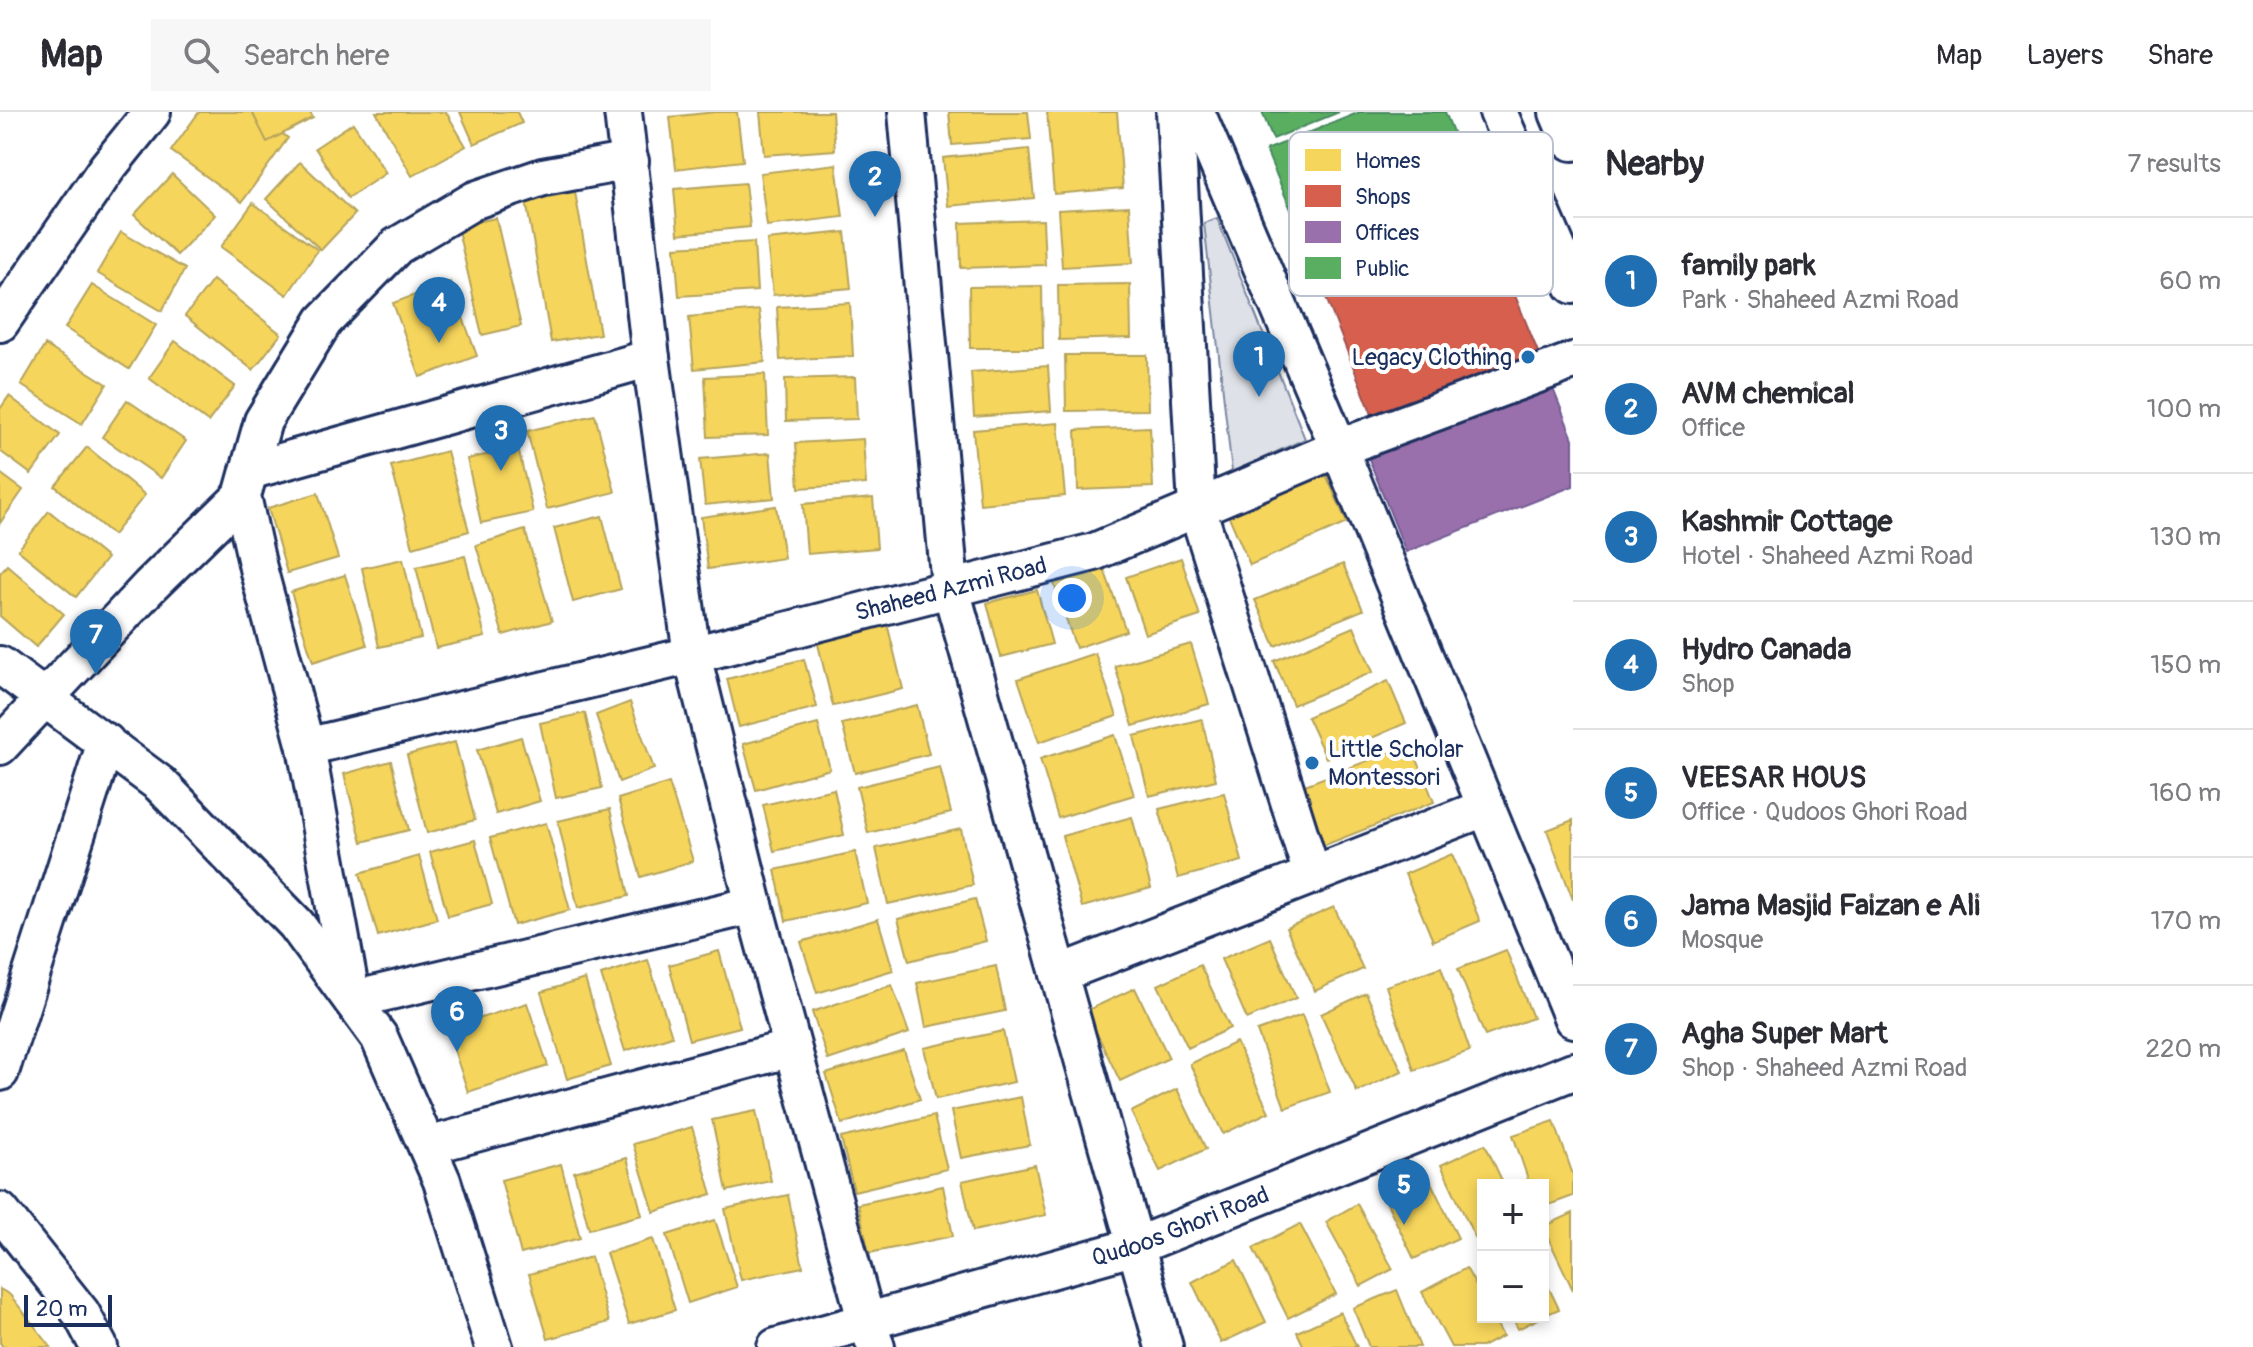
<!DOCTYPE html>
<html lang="en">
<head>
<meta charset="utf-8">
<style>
  :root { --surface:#fff; --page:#f7f7f7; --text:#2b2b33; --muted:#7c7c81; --line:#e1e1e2; --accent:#1f6fb2 }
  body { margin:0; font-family:Pangolin,sans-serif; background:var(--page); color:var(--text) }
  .controls { position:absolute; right:24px; bottom:24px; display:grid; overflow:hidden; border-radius:0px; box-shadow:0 4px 12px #0003 }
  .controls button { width:72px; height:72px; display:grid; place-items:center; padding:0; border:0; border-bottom:2px solid var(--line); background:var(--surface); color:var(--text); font:40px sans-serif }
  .scale { position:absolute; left:24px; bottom:20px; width:88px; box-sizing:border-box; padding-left:8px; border:4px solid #1b2f5e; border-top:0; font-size:22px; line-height:28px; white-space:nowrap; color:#1b2f5e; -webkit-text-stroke:6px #fff; paint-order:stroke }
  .you { position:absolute; left:1072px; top:486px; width:28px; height:28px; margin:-20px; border:6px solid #fff; border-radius:50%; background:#1a73e8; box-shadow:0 0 0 12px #1a73e833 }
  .badge { display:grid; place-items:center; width:52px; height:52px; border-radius:50%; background:var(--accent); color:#fff; font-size:26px; font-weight:700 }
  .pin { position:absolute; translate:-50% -66px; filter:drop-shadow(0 2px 4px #0008) }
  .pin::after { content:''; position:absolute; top:42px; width:28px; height:24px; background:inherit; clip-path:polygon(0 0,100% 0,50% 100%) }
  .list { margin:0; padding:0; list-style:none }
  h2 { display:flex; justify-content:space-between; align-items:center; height:104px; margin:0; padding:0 32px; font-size:34px }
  h2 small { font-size:26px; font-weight:400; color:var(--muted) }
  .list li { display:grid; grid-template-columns:52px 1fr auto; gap:24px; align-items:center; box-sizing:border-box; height:128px; padding:0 32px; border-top:2px solid var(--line) }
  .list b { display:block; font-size:30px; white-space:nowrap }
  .list p { margin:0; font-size:26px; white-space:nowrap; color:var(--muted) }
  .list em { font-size:26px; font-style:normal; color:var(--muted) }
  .icon { flex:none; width:44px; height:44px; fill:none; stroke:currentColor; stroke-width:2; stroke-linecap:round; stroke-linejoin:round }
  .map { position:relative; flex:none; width:1573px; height:1235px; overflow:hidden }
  header { display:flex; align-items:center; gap:48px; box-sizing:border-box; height:112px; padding:0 40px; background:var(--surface); border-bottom:2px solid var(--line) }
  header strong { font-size:38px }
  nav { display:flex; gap:44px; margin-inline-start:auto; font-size:28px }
  .search { width:560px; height:72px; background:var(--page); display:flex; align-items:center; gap:20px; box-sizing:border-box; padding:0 28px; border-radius:0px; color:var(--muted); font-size:30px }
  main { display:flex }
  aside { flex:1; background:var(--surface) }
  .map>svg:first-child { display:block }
  .green { fill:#dee1e7; stroke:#7c88a2; stroke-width:2 }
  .homes { fill:#f6d55c; stroke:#b4a35d; stroke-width:2 }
  .shops { fill:#d6604d; stroke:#9e5152; stroke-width:2 }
  .offices { fill:#9970ab; stroke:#735c94; stroke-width:2 }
  .public { fill:#5aae61; stroke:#478860; stroke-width:2 }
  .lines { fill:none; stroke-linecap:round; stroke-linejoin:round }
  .minor-casing { stroke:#1b2f5e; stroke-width:42 }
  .highway-casing { stroke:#1b2f5e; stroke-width:50 }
  .minor { stroke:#fff; stroke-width:36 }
  .highway { stroke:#fff; stroke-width:44 }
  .poi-dot { fill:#1f6fb2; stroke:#fff; stroke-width:3 }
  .labels { text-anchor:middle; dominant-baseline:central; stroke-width:8; stroke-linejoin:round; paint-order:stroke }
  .poi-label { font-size:24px; fill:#1b2f5e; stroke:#fff; text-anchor:end }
  .street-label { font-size:24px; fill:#1b2f5e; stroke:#fff }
  .key { fill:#fff; stroke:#bbc1cf; stroke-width:2 }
  .key-label { font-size:22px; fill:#1b2f5e }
</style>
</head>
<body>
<header>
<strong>Map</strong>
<div class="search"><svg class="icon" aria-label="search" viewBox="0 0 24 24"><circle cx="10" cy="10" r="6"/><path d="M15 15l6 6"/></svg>Search here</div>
<nav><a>Map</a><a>Layers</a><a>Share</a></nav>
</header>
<main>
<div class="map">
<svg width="1573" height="1235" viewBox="0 0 1573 1235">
  <rect width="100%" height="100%" fill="#fff"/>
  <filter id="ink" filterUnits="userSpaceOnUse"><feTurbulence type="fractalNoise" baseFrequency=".0125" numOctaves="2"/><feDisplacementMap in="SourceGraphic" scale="16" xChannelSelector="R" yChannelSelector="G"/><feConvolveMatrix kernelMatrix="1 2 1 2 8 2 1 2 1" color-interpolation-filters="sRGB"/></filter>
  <g filter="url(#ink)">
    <polygon class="green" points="1217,106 1305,327 1232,360 1204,111"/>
    <g class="homes">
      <polygon points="199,0 252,0 288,26 242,90 171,39"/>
      <polygon points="252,0 310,0 313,6 267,30"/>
      <polygon points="376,0 446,0 466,34 412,64"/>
      <polygon points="460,0 517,0 522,11 474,32"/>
      <polygon points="715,0 737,0 743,49 676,57 670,5"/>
      <polygon points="760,0 832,0 835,38 764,43"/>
      <polygon points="949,0 1028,0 1031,27 952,33"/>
      <polygon points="1047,0 1117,0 1123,76 1054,82"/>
      <polygon points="353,11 386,61 348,86 315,36"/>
      <polygon points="1029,37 1034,86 948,94 943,46"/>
      <polygon points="300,50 355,102 321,138 266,87"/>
      <polygon points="836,52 843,105 767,114 760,61"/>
      <polygon points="172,62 215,103 177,143 134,103"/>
      <polygon points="745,71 750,115 678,122 674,77"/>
      <polygon points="575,80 600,222 551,230 526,89"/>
      <polygon points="253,91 318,138 287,183 221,135"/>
      <polygon points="1129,94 1133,151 1062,155 1058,98"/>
      <polygon points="496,106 521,214 482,223 457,114"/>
      <polygon points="1043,108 1045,153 961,156 960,111"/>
      <polygon points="121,120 185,157 162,199 97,161"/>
      <polygon points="845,120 851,176 773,183 767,128"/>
      <polygon points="754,130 757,179 679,184 675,135"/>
      <polygon points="213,168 281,222 253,258 185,204"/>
      <polygon points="450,170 477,244 420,265 393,191"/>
      <polygon points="1130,172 1131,226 1059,228 1058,173"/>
      <polygon points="92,173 156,213 129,257 65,216"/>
      <polygon points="1042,174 1043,236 970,236 969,175"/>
      <polygon points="850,191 853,244 780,248 777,195"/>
      <polygon points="759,198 765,250 694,257 689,205"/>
      <polygon points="175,229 235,274 208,310 149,266"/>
      <polygon points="45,233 107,272 82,312 21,273"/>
      <polygon points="1065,243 1147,243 1148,298 1066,299"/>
      <polygon points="1048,254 1051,299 974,305 971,260"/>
      <polygon points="765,262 768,323 708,325 705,265"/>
      <polygon points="855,265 857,307 786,309 785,267"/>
      <polygon points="9,284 60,323 31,362 0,339 0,297"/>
      <polygon points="127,288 186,329 161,366 102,325"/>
      <polygon points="595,303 615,380 547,397 527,319"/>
      <polygon points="1058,311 1065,384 980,392 973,318"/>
      <polygon points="1150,315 1153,375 1078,378 1076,318"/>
      <polygon points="863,327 866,372 799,376 796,331"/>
      <polygon points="87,335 145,383 113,423 55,374"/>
      <polygon points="518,336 533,400 481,411 467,347"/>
      <polygon points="447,339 469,419 413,435 391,354"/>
      <polygon points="770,341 774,386 705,393 700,347"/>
      <polygon points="1321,351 1347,411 1250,453 1224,393"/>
      <polygon points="0,361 23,378 0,411"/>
      <polygon points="318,381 338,446 287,461 268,396"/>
      <polygon points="873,386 877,436 807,442 803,392"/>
      <polygon points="776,394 784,446 708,457 701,405"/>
      <polygon points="49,399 107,446 76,485 18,438"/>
      <polygon points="602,404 621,477 573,490 554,416"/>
      <polygon points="525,418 552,509 503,523 476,433"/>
      <polygon points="1099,443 1126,519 1076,536 1050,460"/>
      <polygon points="465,444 485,525 436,536 416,455"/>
      <polygon points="1181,446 1200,504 1145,522 1126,465"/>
      <polygon points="403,447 421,526 379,535 362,456"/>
      <polygon points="1343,452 1363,498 1275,534 1255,488"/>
      <polygon points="7,453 64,502 36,535 0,504 0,461"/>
      <polygon points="345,463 367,533 313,550 291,480"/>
      <polygon points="1037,478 1052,532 1001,545 987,491"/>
      <polygon points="886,507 903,577 833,594 816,524"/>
      <polygon points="1354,515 1373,560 1293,593 1274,549"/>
      <polygon points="1191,532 1209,592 1133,614 1115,554"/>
      <polygon points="1095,541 1117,604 1039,630 1018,567"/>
      <polygon points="804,547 817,595 739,615 727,567"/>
      <polygon points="1388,569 1406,611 1326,646 1307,605"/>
      <polygon points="630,590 654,657 619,670 596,603"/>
      <polygon points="917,593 929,642 855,661 842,612"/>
      <polygon points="585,601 602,676 556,686 540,611"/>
      <polygon points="1202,607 1216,668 1149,684 1134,624"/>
      <polygon points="818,612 830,657 756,678 743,632"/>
      <polygon points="1115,623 1134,683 1058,706 1040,647"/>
      <polygon points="521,625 540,689 496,702 477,638"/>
      <polygon points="455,630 475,708 427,721 407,643"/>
      <polygon points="1411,632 1434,690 1320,735 1297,676"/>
      <polygon points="391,649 409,718 362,730 344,662"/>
      <polygon points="940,655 951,701 868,721 857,675"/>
      <polygon points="669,671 693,749 641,765 618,687"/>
      <polygon points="834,677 844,723 774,739 763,693"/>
      <polygon points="1224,681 1242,749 1178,766 1159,697"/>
      <polygon points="610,697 629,784 578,796 558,709"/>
      <polygon points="1132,705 1151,776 1082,795 1062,724"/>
      <polygon points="1573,708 1573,788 1547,718"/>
      <polygon points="546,711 570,798 514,813 490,726"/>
      <polygon points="961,717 973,773 888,792 876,736"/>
      <polygon points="475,728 492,792 448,804 430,740"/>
      <polygon points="855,740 867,791 786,809 775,758"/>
      <polygon points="1452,742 1480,809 1433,829 1405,762"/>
      <polygon points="419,744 437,807 378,824 360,761"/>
      <polygon points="975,787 986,829 909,849 898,807"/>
      <polygon points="1334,795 1363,857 1315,879 1286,816"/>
      <polygon points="878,807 893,858 817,881 801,830"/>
      <polygon points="1270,826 1296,886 1247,907 1221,847"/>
      <polygon points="1506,838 1533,906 1485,924 1458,857"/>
      <polygon points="719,839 740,915 689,928 669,853"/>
      <polygon points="648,848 672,924 625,939 601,863"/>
      <polygon points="1200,853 1230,916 1188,936 1158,873"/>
      <polygon points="996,854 1005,899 926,915 917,871"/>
      <polygon points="1441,855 1470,939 1414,958 1386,874"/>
      <polygon points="585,867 611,954 567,967 541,880"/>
      <polygon points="892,873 909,921 828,948 812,900"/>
      <polygon points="1135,876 1169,946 1120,969 1086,899"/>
      <polygon points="1366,881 1402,959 1357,980 1321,902"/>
      <polygon points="527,891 548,954 468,980 447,917"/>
      <polygon points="1302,903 1330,980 1285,996 1257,919"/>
      <polygon points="1003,919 1014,970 936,987 924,936"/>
      <polygon points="1236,930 1269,1000 1223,1022 1190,952"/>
      <polygon points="904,938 920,987 842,1012 826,962"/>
      <polygon points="1177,977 1206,1037 1160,1059 1131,1000"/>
      <polygon points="1021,985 1030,1033 961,1046 951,999"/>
      <polygon points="756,999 771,1069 727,1079 712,1008"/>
      <polygon points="934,1004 947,1057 854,1079 841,1026"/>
      <polygon points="1554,1009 1573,1063 1573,1084 1543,1095 1543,1073 1530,1073 1513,1023"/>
      <polygon points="692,1015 712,1082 654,1100 633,1032"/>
      <polygon points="1485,1032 1504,1073 1483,1073 1483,1122 1475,1126 1441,1053"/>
      <polygon points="627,1046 642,1103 589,1117 574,1060"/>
      <polygon points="561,1052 580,1126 521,1142 501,1068"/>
      <polygon points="1035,1053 1046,1103 973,1119 962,1069"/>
      <polygon points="1427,1062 1458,1126 1414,1147 1383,1083"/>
      <polygon points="943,1074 953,1124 869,1141 858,1092"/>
      <polygon points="788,1083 803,1155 741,1168 725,1097"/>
      <polygon points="1357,1092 1393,1157 1361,1174 1326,1110"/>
      <polygon points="1573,1101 1573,1178 1543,1115"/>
      <polygon points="715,1108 737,1175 688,1191 667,1123"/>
      <polygon points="1300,1112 1336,1182 1288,1206 1253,1136"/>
      <polygon points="653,1127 675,1198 629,1212 606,1141"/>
      <polygon points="591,1145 609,1210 548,1227 529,1162"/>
      <polygon points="1236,1148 1266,1210 1221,1231 1192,1170"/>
      <polygon points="1466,1156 1483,1186 1483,1205 1493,1205 1503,1224 1482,1235 1451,1235 1422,1180"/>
      <polygon points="1543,1164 1559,1197 1543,1204"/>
      <polygon points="0,1177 10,1183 51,1235 3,1235 0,1231"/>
      <polygon points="1397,1178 1420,1235 1369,1235 1353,1196"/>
      <polygon points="1340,1200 1357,1235 1304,1235 1297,1220"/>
      <polygon points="1512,1205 1542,1205 1518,1217"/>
    </g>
    <polygon class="shops" points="1459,46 1540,245 1375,310 1297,112"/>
    <polygon class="offices" points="1550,269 1573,327 1573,374 1406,440 1367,342"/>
    <g class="public">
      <polygon points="1262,0 1339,0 1273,27"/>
      <polygon points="1360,0 1445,0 1463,45 1297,112 1266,38"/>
    </g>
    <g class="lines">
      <g class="minor-casing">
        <g id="minor">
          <polyline points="623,0 651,246 692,543 754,793 866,1208 876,1235"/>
          <polyline points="907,0 950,474 1164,1235"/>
          <polyline points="1175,0 1197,396 1312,762"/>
          <polyline points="1196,0 1339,336 1573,907"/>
          <polyline points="1498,0 1573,173"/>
          <polyline points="630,49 543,65 475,88 397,134 324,209 263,309 242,384 258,456 306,635 352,888 754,793"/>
          <polyline points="0,211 107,56 152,0"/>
          <polyline points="249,359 651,246"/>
          <polyline points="0,553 160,672 296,812 379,925 442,1069 494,1235"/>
          <polyline points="0,634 150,474 242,384"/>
          <path id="s1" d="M306,635L692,543L1094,440L1339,336L1573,249"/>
          <polyline points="1059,862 1487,695"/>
          <polyline points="0,960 106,630"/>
          <polyline points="427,1034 792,936"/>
          <polyline points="0,1099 81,1201 99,1235"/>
          <path id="s2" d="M776,1235L1136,1134L1573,959"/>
        </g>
      </g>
      <g class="highway-casing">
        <polyline id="highway" points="1562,0 1573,26"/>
      </g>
      <use href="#minor" class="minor"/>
      <use href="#highway" class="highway"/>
    </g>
  </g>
  <g class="poi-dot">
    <circle cx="1528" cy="245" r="8"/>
    <circle cx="1312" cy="651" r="8"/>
  </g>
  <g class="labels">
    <g class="poi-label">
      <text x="1512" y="245">Legacy Clothing</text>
      <text x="1328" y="637" text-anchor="start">Little Scholar<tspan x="1328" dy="28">Montessori</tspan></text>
    </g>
    <g class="street-label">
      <text stroke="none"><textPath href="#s1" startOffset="664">Shaheed Azmi Road</textPath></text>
      <text stroke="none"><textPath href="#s2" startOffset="422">Qudoos Ghori Road</textPath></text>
    </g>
  </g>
  <rect x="1289" y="20" width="264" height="164" rx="12" class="key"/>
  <rect x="1305" y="37" width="36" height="22" fill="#f6d55c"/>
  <rect x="1305" y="73" width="36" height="22" fill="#d6604d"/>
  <rect x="1305" y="109" width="36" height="22" fill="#9970ab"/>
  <rect x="1305" y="145" width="36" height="22" fill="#5aae61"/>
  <g class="key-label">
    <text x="1355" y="56">Homes</text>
    <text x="1355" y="92">Shops</text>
    <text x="1355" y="128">Offices</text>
    <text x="1355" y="164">Public</text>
  </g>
</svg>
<div class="controls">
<button>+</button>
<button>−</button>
</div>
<div class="scale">20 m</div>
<div class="you"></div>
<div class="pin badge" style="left:1259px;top:285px">1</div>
<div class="pin badge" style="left:875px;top:105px">2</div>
<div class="pin badge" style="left:501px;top:359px">3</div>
<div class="pin badge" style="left:439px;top:231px">4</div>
<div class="pin badge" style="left:1404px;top:1113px">5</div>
<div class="pin badge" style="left:457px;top:940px">6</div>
<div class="pin badge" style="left:96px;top:563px">7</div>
</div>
<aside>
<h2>Nearby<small>7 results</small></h2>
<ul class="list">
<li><span class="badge">1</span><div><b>family park</b><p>Park · Shaheed Azmi Road</p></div><em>60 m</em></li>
<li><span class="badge">2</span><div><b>AVM chemical</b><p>Office</p></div><em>100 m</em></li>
<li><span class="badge">3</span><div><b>Kashmir Cottage</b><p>Hotel · Shaheed Azmi Road</p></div><em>130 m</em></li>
<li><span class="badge">4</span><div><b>Hydro Canada</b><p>Shop</p></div><em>150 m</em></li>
<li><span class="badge">5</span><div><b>VEESAR HOUS</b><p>Office · Qudoos Ghori Road</p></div><em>160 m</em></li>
<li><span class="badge">6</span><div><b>Jama Masjid Faizan e Ali</b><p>Mosque</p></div><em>170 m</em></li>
<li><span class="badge">7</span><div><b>Agha Super Mart</b><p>Shop · Shaheed Azmi Road</p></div><em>220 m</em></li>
</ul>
</aside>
</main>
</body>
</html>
